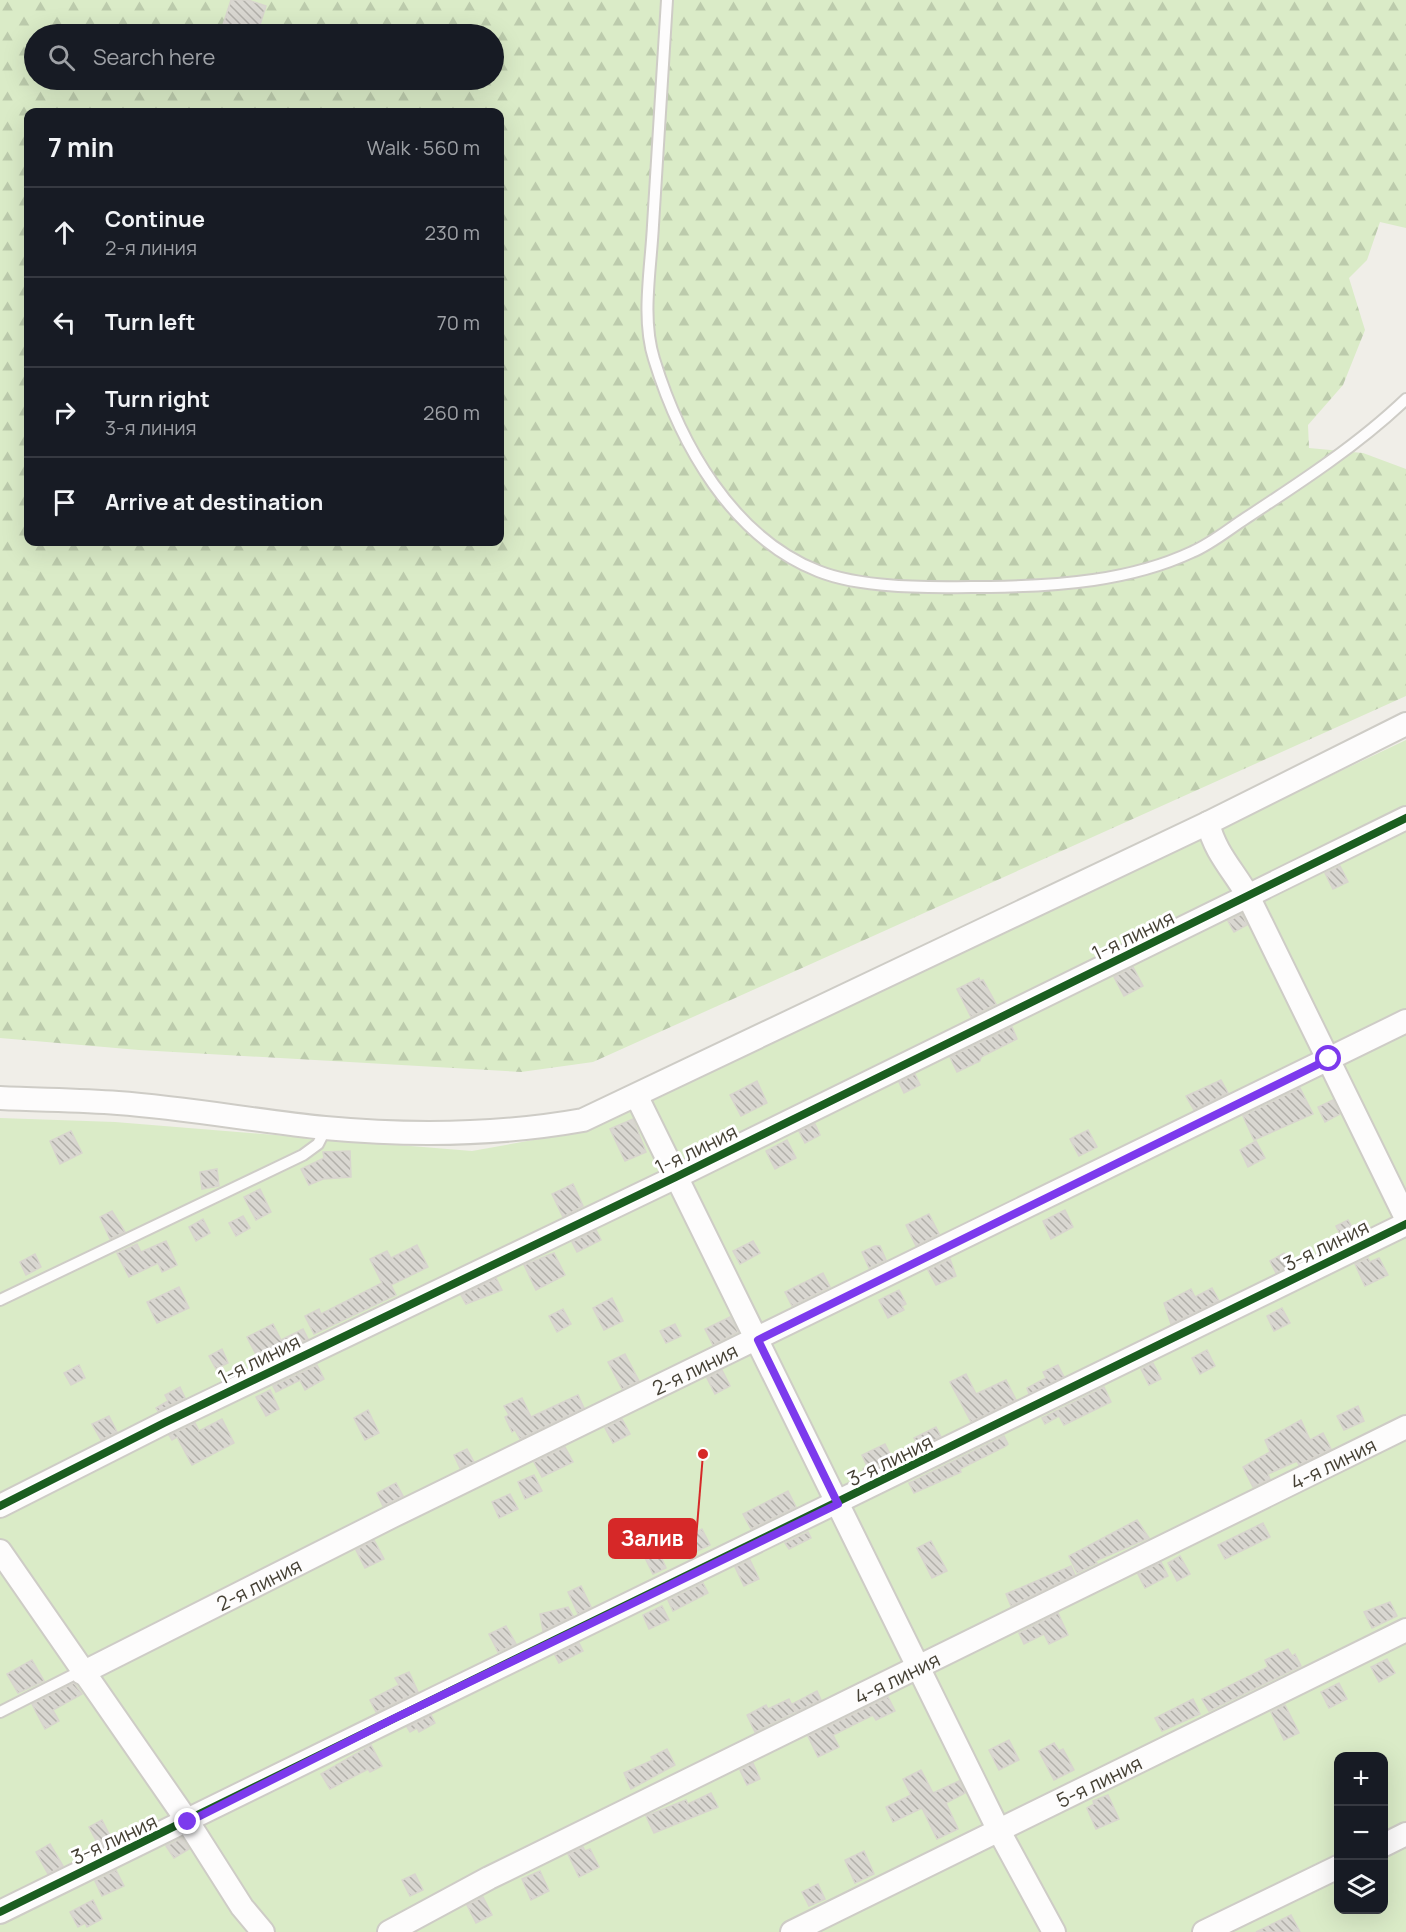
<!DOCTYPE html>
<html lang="en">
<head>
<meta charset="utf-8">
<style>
  :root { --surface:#171b24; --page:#20242c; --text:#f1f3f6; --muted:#9ea1a6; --line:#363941 }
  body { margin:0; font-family:Manrope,sans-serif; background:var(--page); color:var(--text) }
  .controls { position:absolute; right:18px; bottom:18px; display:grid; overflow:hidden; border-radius:12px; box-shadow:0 6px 24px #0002 }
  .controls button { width:54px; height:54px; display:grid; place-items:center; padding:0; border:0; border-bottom:2px solid var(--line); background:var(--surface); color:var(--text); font:30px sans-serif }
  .stop { position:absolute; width:18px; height:18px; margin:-14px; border:4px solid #7c3aed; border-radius:50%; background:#fff }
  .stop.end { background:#7c3aed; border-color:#fff; box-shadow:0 2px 6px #0008 }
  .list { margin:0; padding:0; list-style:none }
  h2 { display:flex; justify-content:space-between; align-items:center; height:78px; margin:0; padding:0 24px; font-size:26px }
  h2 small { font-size:20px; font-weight:400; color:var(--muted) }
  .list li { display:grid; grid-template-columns:39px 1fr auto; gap:18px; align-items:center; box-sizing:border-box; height:90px; padding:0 24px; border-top:2px solid var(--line) }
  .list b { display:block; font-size:22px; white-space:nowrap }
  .list p { margin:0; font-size:20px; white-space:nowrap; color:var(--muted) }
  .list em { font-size:20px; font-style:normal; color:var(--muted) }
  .icon { flex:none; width:33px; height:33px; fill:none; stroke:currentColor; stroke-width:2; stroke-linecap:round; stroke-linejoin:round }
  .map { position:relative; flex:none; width:1406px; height:1932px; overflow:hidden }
  .search { position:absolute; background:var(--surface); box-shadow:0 6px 24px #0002; left:24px; top:24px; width:480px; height:66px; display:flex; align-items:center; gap:15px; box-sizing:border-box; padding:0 21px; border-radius:33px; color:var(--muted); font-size:22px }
  .panel { position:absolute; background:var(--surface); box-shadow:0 6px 24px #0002; left:24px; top:108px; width:480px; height:438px; border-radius:12px }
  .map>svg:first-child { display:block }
  .forest { fill:url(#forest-firs); fill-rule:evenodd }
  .garden { fill:#daebc7; fill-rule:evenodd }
  .building { fill:url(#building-back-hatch); stroke:#d8d5ce; stroke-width:1.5 }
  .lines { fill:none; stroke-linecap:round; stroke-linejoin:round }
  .service-casing { stroke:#ceccc6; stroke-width:14 }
  .minor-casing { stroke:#ceccc6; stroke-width:26 }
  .service { stroke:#fdfcfc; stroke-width:10 }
  .minor { stroke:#fdfcfc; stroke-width:22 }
  .cycleway-casing { stroke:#fff; stroke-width:11 }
  .cycleway { stroke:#1b5e20; stroke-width:8 }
  .route { stroke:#7c3aed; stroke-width:8 }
  .labels { text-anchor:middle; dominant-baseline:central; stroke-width:6; stroke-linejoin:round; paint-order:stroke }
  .street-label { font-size:20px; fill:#454034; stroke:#fff }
  .leader { fill:none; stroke:#d62828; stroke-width:2 }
  .callout-dot { fill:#d62828; stroke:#fff; stroke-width:2 }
  .callout { fill:#d62828; stroke:#d62828; stroke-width:2 }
  .callout-label { font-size:21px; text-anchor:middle; font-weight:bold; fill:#fff }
</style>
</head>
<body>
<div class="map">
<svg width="1406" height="1932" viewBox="0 0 1406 1932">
  <defs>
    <pattern id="forest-firs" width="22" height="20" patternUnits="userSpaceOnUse" patternTransform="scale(1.5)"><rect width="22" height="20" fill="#daebc7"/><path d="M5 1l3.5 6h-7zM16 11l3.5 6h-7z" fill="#bccbac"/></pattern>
    <pattern id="building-back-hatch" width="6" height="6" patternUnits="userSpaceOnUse" patternTransform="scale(1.5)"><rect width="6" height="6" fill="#d9d7d1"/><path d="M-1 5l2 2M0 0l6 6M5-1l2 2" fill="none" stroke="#b2b0aa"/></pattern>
  </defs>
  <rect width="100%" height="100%" fill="#f0eee8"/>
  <path class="forest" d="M0,0H1406V228L1380,222L1367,260L1349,278L1365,330L1343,385L1308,425L1309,448L1363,453L1406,469V696L593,1062L521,1072L139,1050L0,1038ZM34,34H494V80H34ZM28,112H500V542H28Z"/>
  <path class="garden" d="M1406,740V1932H0V1118L115,1122L472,1151L555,1136L648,1100ZM1338,1756H1384V1910H1338Z"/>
  <g class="building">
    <polygon points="231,0 248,0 266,6 257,34 220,34"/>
    <polygon points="1340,866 1348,882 1333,889 1325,873"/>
    <polygon points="1242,914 1247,925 1234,932 1228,921"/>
    <polygon points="1133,967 1143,986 1124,996 1114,977"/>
    <polygon points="979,978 980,981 983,980 996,1004 971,1017 957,989"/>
    <polygon points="1012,1027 1017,1039 981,1057 980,1061 957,1072 950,1057"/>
    <polygon points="915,1074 920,1085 904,1093 899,1082"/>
    <polygon points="1221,1080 1228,1093 1194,1110 1186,1096"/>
    <polygon points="757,1081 767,1103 741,1116 730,1095"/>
    <polygon points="1300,1088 1313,1114 1254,1140 1243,1116"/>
    <polygon points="1333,1100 1340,1114 1325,1122 1318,1107"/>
    <polygon points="633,1119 646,1152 625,1161 610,1129"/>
    <polygon points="815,1124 820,1135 805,1143 799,1131"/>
    <polygon points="1088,1130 1097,1147 1079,1156 1070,1139"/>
    <polygon points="71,1131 82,1153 60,1164 50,1141"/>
    <polygon points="787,1140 796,1158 775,1169 766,1151"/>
    <polygon points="1256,1141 1265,1158 1248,1167 1240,1150"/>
    <polygon points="350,1151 351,1177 323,1179 309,1185 301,1169 324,1158 323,1152"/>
    <polygon points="217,1169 219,1186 202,1189 200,1172"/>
    <polygon points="573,1184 583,1206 563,1217 552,1194"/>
    <polygon points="260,1189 271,1212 256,1220 244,1197"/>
    <polygon points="1065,1210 1073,1227 1051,1239 1043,1221"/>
    <polygon points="112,1211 125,1232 110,1239 100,1217"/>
    <polygon points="929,1214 939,1234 916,1246 906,1225"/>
    <polygon points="243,1216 250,1228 236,1236 229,1223"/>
    <polygon points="203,1219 210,1233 196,1241 189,1227"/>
    <polygon points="1348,1220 1356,1234 1343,1240 1336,1226"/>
    <polygon points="596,1230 601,1240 577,1252 572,1242"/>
    <polygon points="166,1241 177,1265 162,1272 158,1263 129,1277 117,1253 137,1244 141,1252"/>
    <polygon points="753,1241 760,1253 740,1264 733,1251"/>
    <polygon points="417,1245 428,1267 391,1285 396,1295 314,1334 305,1316 319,1309 321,1314 382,1283 370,1259 387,1251 391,1258"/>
    <polygon points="875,1246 880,1246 886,1260 869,1268 862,1252"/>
    <polygon points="554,1253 565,1275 536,1290 524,1265"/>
    <polygon points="1284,1253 1291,1266 1276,1273 1270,1261"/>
    <polygon points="35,1254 41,1267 26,1275 20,1262"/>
    <polygon points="1368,1258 1370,1262 1379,1258 1388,1275 1365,1286 1355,1264"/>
    <polygon points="950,1259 956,1276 936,1285 928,1270"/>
    <polygon points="823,1273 830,1287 792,1306 785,1292"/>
    <polygon points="496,1278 502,1290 466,1304 461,1295"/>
    <polygon points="179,1287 189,1308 157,1323 147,1302"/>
    <polygon points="1212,1288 1219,1301 1171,1324 1164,1303 1191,1289 1195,1297"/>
    <polygon points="899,1290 906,1304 902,1306 904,1310 888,1318 879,1300"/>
    <polygon points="612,1298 623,1321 604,1330 593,1308"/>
    <polygon points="1282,1308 1290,1323 1274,1331 1267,1316"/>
    <polygon points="563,1309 571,1324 557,1332 549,1316"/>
    <polygon points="730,1317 738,1332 713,1345 705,1329"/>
    <polygon points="273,1324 281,1340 303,1329 308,1339 260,1362 247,1337"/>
    <polygon points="675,1324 681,1336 666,1343 660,1331"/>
    <polygon points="222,1349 228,1363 216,1369 209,1356"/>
    <polygon points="1207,1350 1215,1366 1200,1374 1192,1358"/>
    <polygon points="625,1354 639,1381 622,1389 608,1362"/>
    <polygon points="1153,1363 1161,1379 1149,1385 1141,1369"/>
    <polygon points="79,1365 85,1378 71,1385 64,1373"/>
    <polygon points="317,1365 324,1379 305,1390 300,1380 276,1392 273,1386"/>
    <polygon points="1058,1365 1064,1377 1029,1394 1027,1388 1046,1378 1043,1372"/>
    <polygon points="722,1370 730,1386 715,1394 707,1378"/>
    <polygon points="966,1374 976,1394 1006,1380 1016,1400 971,1422 950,1382"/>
    <polygon points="180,1387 185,1398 158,1411 156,1408 168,1401 165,1395"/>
    <polygon points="1104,1387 1111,1402 1064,1425 1059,1416 1045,1424 1042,1418"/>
    <polygon points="270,1390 279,1409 266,1416 256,1397"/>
    <polygon points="578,1395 584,1408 520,1439 515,1430 512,1432 505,1417 509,1415 504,1406 522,1398 531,1417"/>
    <polygon points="1358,1406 1364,1421 1344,1430 1337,1416"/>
    <polygon points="368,1410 379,1433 365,1440 354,1418"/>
    <polygon points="109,1416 117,1432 101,1440 92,1424"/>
    <polygon points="222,1419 234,1443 192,1465 177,1437 172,1440 169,1435 195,1423 199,1431"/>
    <polygon points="622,1419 630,1434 613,1443 605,1428"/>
    <polygon points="1301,1420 1310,1440 1323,1433 1331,1449 1299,1465 1297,1461 1268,1474 1270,1479 1253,1487 1243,1467 1270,1452 1265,1440"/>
    <polygon points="936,1427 941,1437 919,1448 914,1438"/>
    <polygon points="1004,1436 1008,1444 1006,1446 960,1469 961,1472 914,1493 909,1483"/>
    <polygon points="885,1444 893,1460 866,1474 863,1469 867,1466 862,1455"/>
    <polygon points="565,1447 573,1462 542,1477 534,1462"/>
    <polygon points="467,1449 474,1462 460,1468 454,1455"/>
    <polygon points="534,1475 542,1491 525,1499 518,1482"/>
    <polygon points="396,1483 403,1496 383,1506 377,1493"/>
    <polygon points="788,1491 796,1507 751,1529 743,1514"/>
    <polygon points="510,1494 518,1509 499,1518 492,1502"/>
    <polygon points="1137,1520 1149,1538 1095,1561 1097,1563 1077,1573 1069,1556"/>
    <polygon points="1263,1523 1270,1537 1225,1559 1218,1545"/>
    <polygon points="702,1529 710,1545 695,1552 688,1536"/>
    <polygon points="808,1532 811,1538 789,1549 785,1543"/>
    <polygon points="374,1540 384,1559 365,1568 356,1550"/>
    <polygon points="931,1541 947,1571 932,1578 917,1548"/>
    <polygon points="659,1552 666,1568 653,1574 645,1558"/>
    <polygon points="1180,1556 1190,1574 1177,1581 1168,1563"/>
    <polygon points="750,1560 759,1579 744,1586 735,1567"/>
    <polygon points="1161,1562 1168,1576 1145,1588 1138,1574"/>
    <polygon points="1071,1566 1075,1575 1011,1606 1006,1594"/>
    <polygon points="703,1583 708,1593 673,1611 668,1600"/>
    <polygon points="581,1586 591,1607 578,1614 568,1592"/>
    <polygon points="1390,1602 1397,1616 1372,1628 1364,1612"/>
    <polygon points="662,1606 669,1620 649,1629 643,1615"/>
    <polygon points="568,1607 573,1616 543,1631 540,1614"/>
    <polygon points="1058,1613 1068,1635 1049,1644 1044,1634 1024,1644 1019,1633"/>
    <polygon points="506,1626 516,1644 498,1652 489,1634"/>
    <polygon points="579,1643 583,1651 559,1663 555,1655"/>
    <polygon points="1288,1649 1292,1656 1295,1654 1301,1666 1209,1711 1202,1699 1268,1667 1265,1660"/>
    <polygon points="1387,1659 1395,1673 1379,1682 1371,1667"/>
    <polygon points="32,1660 44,1681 18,1693 7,1674"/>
    <polygon points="409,1672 418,1692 376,1712 370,1700 399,1685 395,1678"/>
    <polygon points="74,1683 82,1694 53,1710 59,1721 45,1729 32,1704"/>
    <polygon points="1339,1683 1347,1699 1329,1708 1321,1692"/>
    <polygon points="817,1691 821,1700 796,1712 792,1704"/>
    <polygon points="888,1697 895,1711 876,1720 873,1715 833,1735 839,1747 818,1757 808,1736"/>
    <polygon points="789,1699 795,1712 755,1732 747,1715 766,1705 768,1709"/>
    <polygon points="1193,1699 1200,1714 1162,1731 1155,1718"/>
    <polygon points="1285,1705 1299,1733 1284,1740 1271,1712"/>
    <polygon points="431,1715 435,1723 419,1732 417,1728 410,1732 407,1727"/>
    <polygon points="1009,1740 1019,1760 999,1770 989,1750"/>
    <polygon points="1054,1743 1059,1751 1063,1749 1074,1770 1054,1780 1039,1751"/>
    <polygon points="371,1745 382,1766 370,1772 368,1769 330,1789 321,1774"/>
    <polygon points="667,1749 675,1765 631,1789 624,1773 653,1760 651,1757"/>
    <polygon points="753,1763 760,1779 747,1785 740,1770"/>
    <polygon points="921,1770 933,1793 959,1781 965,1793 946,1803 958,1829 937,1839 922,1808 893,1822 886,1807 911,1795 903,1779"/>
    <polygon points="711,1793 718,1807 654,1833 646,1816 686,1800 688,1804"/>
    <polygon points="1108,1795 1119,1819 1096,1829 1087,1808 1094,1804 1093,1801"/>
    <polygon points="102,1820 113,1842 100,1848 89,1827"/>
    <polygon points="182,1838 189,1849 174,1858 166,1846"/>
    <polygon points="50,1844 63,1866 48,1874 36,1852"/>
    <polygon points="583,1847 585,1851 590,1849 599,1867 579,1877 568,1854"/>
    <polygon points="864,1851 874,1874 855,1883 845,1860"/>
    <polygon points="116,1870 124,1886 102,1896 95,1881"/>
    <polygon points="540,1871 549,1891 531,1900 522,1879"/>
    <polygon points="415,1874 423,1890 410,1896 402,1880"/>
    <polygon points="818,1884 825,1899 809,1906 802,1892"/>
    <polygon points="483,1897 492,1915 476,1923 467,1905"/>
    <polygon points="93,1900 102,1919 87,1927 85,1923 78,1927 70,1912"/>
    <polygon points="1291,1915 1300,1932 1256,1932"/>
  </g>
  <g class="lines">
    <g class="service-casing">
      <g id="service">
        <path d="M667,0C662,75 658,150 653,225C651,268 641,318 654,359C680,444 732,537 818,571C865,590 940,587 990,587C1058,586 1130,581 1192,552C1211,544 1229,529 1246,518C1301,482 1359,444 1406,399"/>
        <polyline points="0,1300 303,1155 318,1144 326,1128"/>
        <polyline points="0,1712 81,1671"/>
      </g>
    </g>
    <g class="minor-casing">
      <g id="minor">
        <path d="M1208,823C1215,853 1234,871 1248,896L1406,1218"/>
        <polyline points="637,1097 999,1831 1054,1932"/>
        <path d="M0,1098C39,1100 79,1100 118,1103C187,1108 256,1121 325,1128C411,1136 499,1135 583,1120L1208,823L1406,724"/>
        <polyline points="0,1506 164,1423 676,1177 1406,818"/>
        <polyline points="0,1551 188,1822 242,1907 263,1932"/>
        <path id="s1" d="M82,1673L393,1516L1406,1021"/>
        <polyline points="1384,1845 1406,1834"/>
        <path d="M0,1912C133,1848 264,1782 395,1718C732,1553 1070,1390 1406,1224"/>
        <path id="s2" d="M389,1932L489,1878L1406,1427"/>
        <path id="s3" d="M792,1932L1406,1630"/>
        <polyline points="1204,1932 1338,1867"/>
      </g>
    </g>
    <use href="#service" class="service"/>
    <use href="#minor" class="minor"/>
    <g class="cycleway-casing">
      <g id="cycleway">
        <polyline points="0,1506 164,1423 676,1177 1406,818"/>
        <path d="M0,1912C133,1848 264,1782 395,1718C732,1553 1070,1390 1406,1224"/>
      </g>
    </g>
    <use href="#cycleway" class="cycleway"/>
  </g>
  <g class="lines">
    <polyline class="route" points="188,1822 393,1719 838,1504 758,1340 1329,1059"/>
  </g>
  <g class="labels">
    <g class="street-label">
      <text transform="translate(1133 935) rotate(-26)">1-я линия</text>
      <text transform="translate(696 1149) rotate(-26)">1-я линия</text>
      <text transform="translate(1326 1245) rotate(-26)">3-я линия</text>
      <text transform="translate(259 1359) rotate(-26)">1-я линия</text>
      <text stroke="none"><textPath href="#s1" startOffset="684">2-я линия</textPath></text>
      <text transform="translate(890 1460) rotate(-26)">3-я линия</text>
      <text stroke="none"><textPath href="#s2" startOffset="1054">4-я линия</textPath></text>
      <text stroke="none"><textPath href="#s1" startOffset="198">2-я линия</textPath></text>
      <text stroke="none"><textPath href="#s2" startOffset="568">4-я линия</textPath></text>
      <text stroke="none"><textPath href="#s3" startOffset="342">5-я линия</textPath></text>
      <text transform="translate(114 1839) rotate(-25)">3-я линия</text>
    </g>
  </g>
  <path class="leader" d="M703 1454L696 1539"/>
  <circle class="callout-dot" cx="703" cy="1454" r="6"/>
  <rect class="callout" x="609" y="1519" width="87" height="39" rx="6"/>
  <g class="callout-label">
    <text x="652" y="1546">Залив</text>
  </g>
</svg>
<div class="controls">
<button>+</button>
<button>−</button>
<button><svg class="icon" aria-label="layers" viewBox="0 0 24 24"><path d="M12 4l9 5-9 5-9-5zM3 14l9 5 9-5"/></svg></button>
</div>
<div class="stop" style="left:1329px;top:1059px"></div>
<div class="stop end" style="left:188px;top:1822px"></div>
<div class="search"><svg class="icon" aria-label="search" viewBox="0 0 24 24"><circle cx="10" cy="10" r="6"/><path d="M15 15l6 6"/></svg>Search here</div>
<section class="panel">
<h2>7 min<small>Walk · 560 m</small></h2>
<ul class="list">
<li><svg class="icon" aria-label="ahead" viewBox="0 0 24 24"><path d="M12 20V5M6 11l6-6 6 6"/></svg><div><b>Continue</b><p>2-я линия</p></div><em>230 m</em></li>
<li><svg class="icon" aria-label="left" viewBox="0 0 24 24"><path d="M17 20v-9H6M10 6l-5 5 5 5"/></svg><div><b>Turn left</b></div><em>70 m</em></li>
<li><svg class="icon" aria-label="right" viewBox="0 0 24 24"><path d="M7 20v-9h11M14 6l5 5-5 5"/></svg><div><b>Turn right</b><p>3-я линия</p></div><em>260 m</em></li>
<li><svg class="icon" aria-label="arrive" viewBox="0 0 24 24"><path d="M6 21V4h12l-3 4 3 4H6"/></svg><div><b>Arrive at destination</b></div></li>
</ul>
</section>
</div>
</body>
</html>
